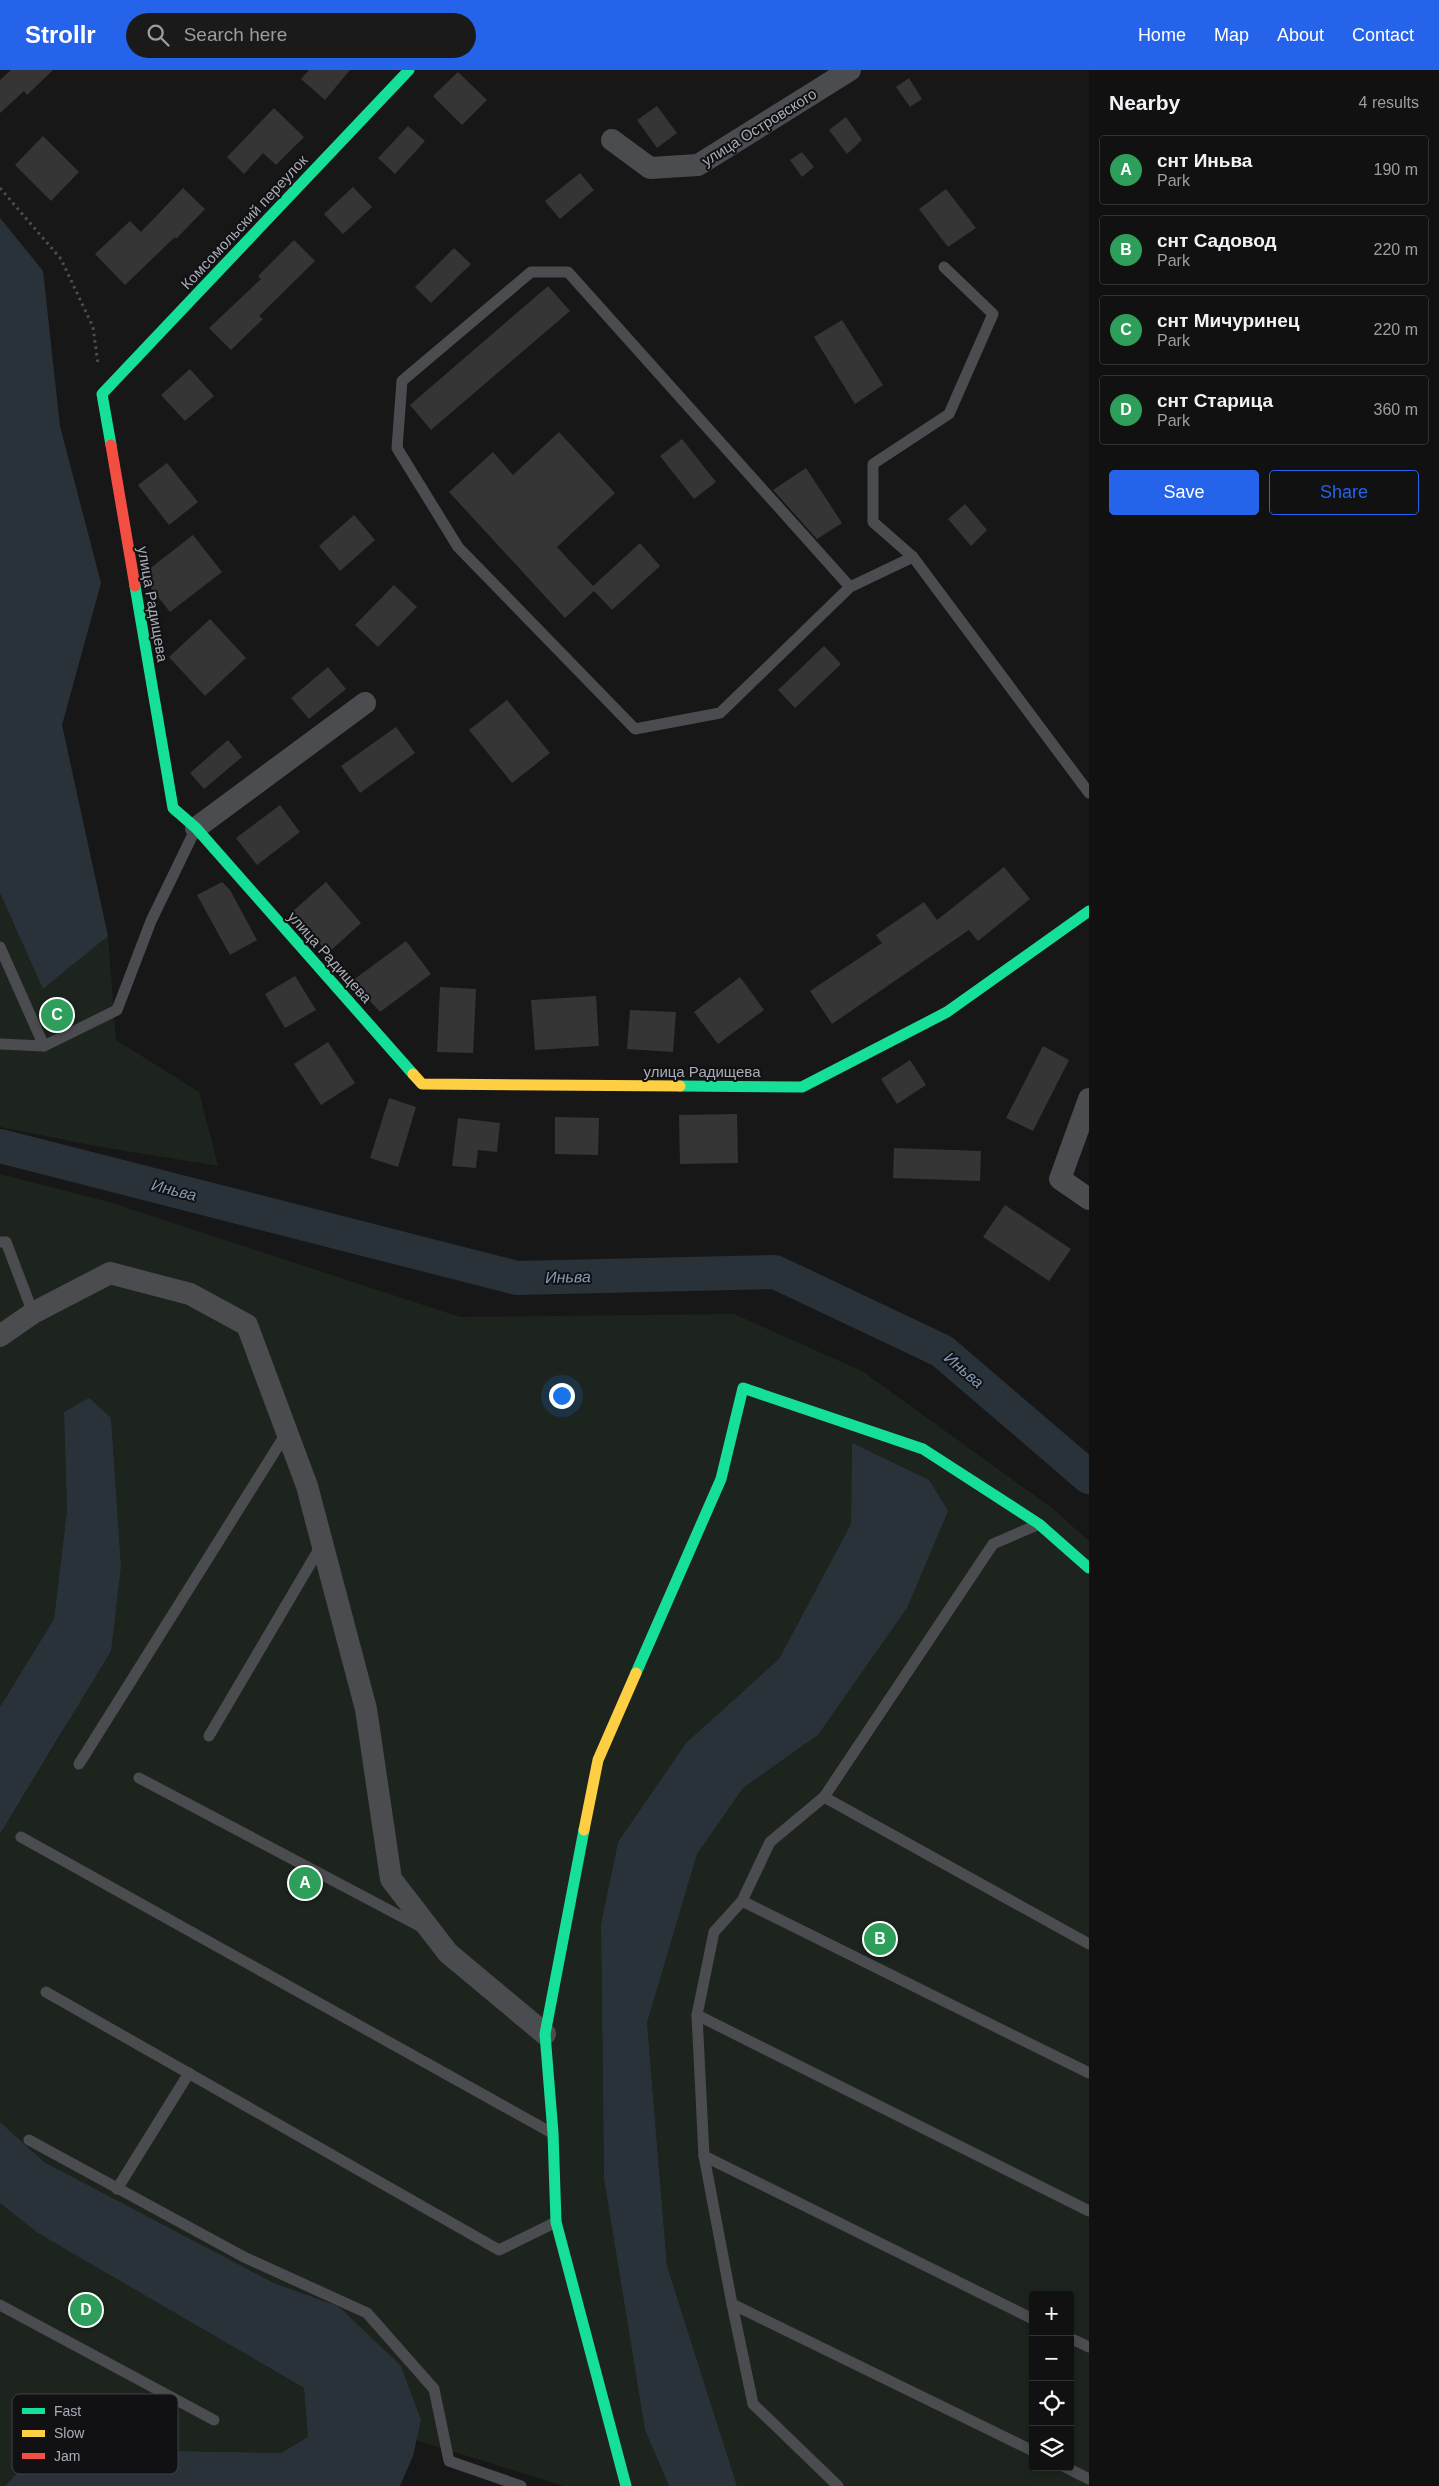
<!DOCTYPE html>
<html lang="en">
<head>
<meta charset="utf-8">
<style>
  :root { --surface:#111; --page:#1a1a1a; --text:#f1f3f6; --muted:#9c9d9f; --line:#303131; --accent:#2563eb }
  body { margin:0; font-family:Arial,sans-serif; background:var(--page); color:var(--text) }
  .controls { position:absolute; right:15px; bottom:15px; display:grid; overflow:hidden; border-radius:5px; box-shadow:0 2px 8px #0003 }
  .controls button { width:45px; height:45px; display:grid; place-items:center; padding:0; border:0; border-bottom:1px solid var(--line); background:var(--surface); color:var(--text); font:25px sans-serif }
  .you { position:absolute; left:561px; top:1325px; width:18px; height:18px; margin:-12px; border:4px solid #fff; border-radius:50%; background:#1a73e8; box-shadow:0 0 0 8px #1a73e833 }
  .badge { display:grid; place-items:center; width:32px; height:32px; border-radius:50%; background:var(--accent); color:#fff; font-size:16px; font-weight:700 }
  .pin { position:absolute; translate:-50% -50%; border:2px solid #fff; box-shadow:0 1px 5px #0006 }
  .list { margin:0; padding:0; list-style:none }
  h2 { display:flex; justify-content:space-between; align-items:center; height:65px; margin:0; padding:0 20px; font-size:21px }
  h2 small { font-size:16px; font-weight:400; color:var(--muted) }
  .list li { display:grid; grid-template-columns:32px 1fr auto; gap:15px; align-items:center; box-sizing:border-box; height:70px; margin:0 10px 10px; padding:0 10px; border:1px solid var(--line); border-radius:5px }
  .list b { display:block; font-size:19px; white-space:nowrap }
  .list p { margin:0; font-size:16px; white-space:nowrap; color:var(--muted) }
  .list em { font-size:16px; font-style:normal; color:var(--muted) }
  .actions { display:flex; gap:10px; padding:15px 20px }
  .actions a { flex:1; padding:11px 0; border:1px solid var(--accent); border-radius:5px; text-align:center; font-size:18px; color:var(--accent) }
  .actions .main { background:var(--accent); color:#fff }
  .icon { flex:none; width:28px; height:28px; fill:none; stroke:currentColor; stroke-width:2; stroke-linecap:round; stroke-linejoin:round }
  .map { position:relative; flex:none; width:1089px; height:2416px; overflow:hidden }
  header { display:flex; align-items:center; gap:30px; box-sizing:border-box; height:70px; padding:0 25px; background:var(--accent); color:#fff }
  header strong { font-size:24px }
  nav { display:flex; gap:28px; margin-inline-start:auto; font-size:18px }
  .search { width:350px; height:45px; background:var(--page); display:flex; align-items:center; gap:12px; box-sizing:border-box; padding:0 18px; border-radius:28px; color:var(--muted); font-size:19px }
  main { display:flex }
  aside { flex:1; background:var(--surface) }
  .map>svg:first-child { display:block }
  .green { fill:#1d241e; fill-rule:evenodd }
  .water { fill:#2a3239 }
  .lines { fill:none; stroke-linecap:round; stroke-linejoin:round }
  .river { stroke:#2a3239; stroke-width:34 }
  .building { fill:#353536 }
  .path { stroke:#4d4e52; stroke-width:3; stroke-dasharray:2.5 4; stroke-linecap:butt }
  .lane { stroke:#4b4c50; stroke-width:11 }
  .street { stroke:#4b4c50; stroke-width:22 }
  .fast { stroke:#16e098; stroke-width:11 }
  .slow { stroke:#ffcf43; stroke-width:11 }
  .jam { stroke:#f24e42; stroke-width:11 }
  .labels { text-anchor:middle; dominant-baseline:central; stroke-width:4; stroke-linejoin:round; paint-order:stroke }
  .street-label { font-size:15px; fill:#a8adb8; stroke:#111113 }
  .water-label { font-size:16px; font-style:italic; fill:#7f9bb3; stroke:#111113 }
  .key { fill:#111113; stroke:#3e4045; stroke-width:1 }
  .key-label { font-size:14px; fill:#a8adb8 }
</style>
</head>
<body>
<header>
<strong>Strollr</strong>
<div class="search"><svg class="icon" aria-label="search" viewBox="0 0 24 24"><circle cx="10" cy="10" r="6"/><path d="M15 15l6 6"/></svg>Search here</div>
<nav><a>Home</a><a>Map</a><a>About</a><a>Contact</a></nav>
</header>
<main>
<div class="map">
<svg width="1089" height="2416" viewBox="0 0 1089 2416">
  <rect width="100%" height="100%" fill="#171717"/>
  <g class="green">
    <polygon points="0,823 43,919 108,866 116,970 199,1022 218,1096 96,1076 0,1057"/>
    <path d="M0,1104L109,1132L460,1247L734,1244L862,1301L1052,1438L1089,1471V2416H737L667,2196L647,1953L697,1784L743,1718L818,1665L907,1538L852,1374L851,1454L779,1589L686,1673L618,1772L601,1854L604,2109L645,2360L669,2416H564L416,2370L421,2350L339,2236L274,2213L44,2092L0,2052V1764L67,1655L121,1496L111,1348L64,1342L67,1440L54,1549L0,1637ZM1033,2225H1070V2397H1033Z"/>
    <polygon points="0,2133 39,2163 304,2318 308,2368 281,2383 175,2381 81,2393 38,2381 5,2416 0,2416"/>
  </g>
  <g class="water">
    <polygon points="0,148 43,201 60,356 101,513 62,655 108,866 43,919 0,823"/>
    <polygon points="89,1328 111,1348 121,1496 111,1581 0,1764 0,1637 54,1549 67,1440 64,1342"/>
    <polygon points="852,1373 929,1410 948,1441 907,1538 818,1665 743,1718 697,1784 647,1953 667,2196 737,2416 669,2416 645,2360 604,2109 601,1854 618,1772 686,1673 779,1589 851,1454"/>
    <polygon points="0,2052 44,2092 274,2213 338,2236 401,2296 421,2350 413,2386 400,2416 5,2416 38,2380 81,2393 175,2381 281,2383 308,2367 304,2318 38,2163 0,2133"/>
  </g>
  <g class="lines">
    <polyline class="river" points="0,1076 517,1208 775,1202 942,1281 1089,1407"/>
  </g>
  <g class="building">
    <polygon points="11,0 53,0 27,25 24,21 0,43 0,10"/>
    <polygon points="309,0 350,0 325,30 301,9"/>
    <polygon points="458,2 487,30 462,55 433,26"/>
    <polygon points="909,8 922,29 910,37 896,17"/>
    <polygon points="657,36 677,63 657,78 637,50"/>
    <polygon points="274,38 304,67 276,95 263,83 244,104 227,87"/>
    <polygon points="846,47 862,70 847,84 829,60"/>
    <polygon points="408,56 425,71 395,104 378,88"/>
    <polygon points="43,66 79,102 51,131 15,95"/>
    <polygon points="802,82 814,97 802,107 790,90"/>
    <polygon points="580,103 594,120 560,149 545,131"/>
    <polygon points="353,117 372,137 343,164 324,144"/>
    <polygon points="183,118 205,139 176,169 175,167 125,215 95,184 130,151 141,162"/>
    <polygon points="946,119 976,158 948,177 919,139"/>
    <polygon points="294,170 315,191 259,246 263,249 231,280 209,258 261,209 258,206"/>
    <polygon points="454,178 471,194 431,233 415,217"/>
    <polygon points="548,216 570,241 431,360 410,335"/>
    <polygon points="842,250 883,315 855,334 814,267"/>
    <polygon points="190,299 214,326 185,351 161,325"/>
    <polygon points="559,362 615,423 557,477 593,516 640,473 660,496 612,540 594,521 565,548 449,422 493,382 513,405"/>
    <polygon points="682,369 716,412 694,429 660,386"/>
    <polygon points="167,393 198,432 169,455 138,415"/>
    <polygon points="806,398 842,453 817,469 773,420"/>
    <polygon points="965,434 987,460 971,476 948,449"/>
    <polygon points="354,445 375,470 340,501 319,476"/>
    <polygon points="193,465 222,502 170,542 151,518 148,500"/>
    <polygon points="394,515 417,537 378,577 355,555"/>
    <polygon points="210,549 246,588 205,626 169,587"/>
    <polygon points="824,576 841,594 795,638 778,620"/>
    <polygon points="328,597 346,619 309,649 291,628"/>
    <polygon points="507,630 550,683 512,713 469,660"/>
    <polygon points="396,657 415,683 360,723 341,696"/>
    <polygon points="228,670 242,687 204,719 190,703"/>
    <polygon points="280,735 300,762 257,795 236,768"/>
    <polygon points="1004,797 1030,829 978,871 969,860 832,954 810,921 882,873 876,865 924,832 937,850"/>
    <polygon points="222,812 230,820 257,870 230,885 197,825"/>
    <polygon points="326,812 361,853 328,883 292,842"/>
    <polygon points="406,871 431,904 380,942 352,911"/>
    <polygon points="295,906 316,940 285,958 265,924"/>
    <polygon points="740,907 764,940 718,974 694,942"/>
    <polygon points="440,917 476,919 473,983 437,982"/>
    <polygon points="596,926 599,976 535,980 531,930"/>
    <polygon points="630,940 676,942 673,982 627,979"/>
    <polygon points="328,972 355,1013 321,1035 294,994"/>
    <polygon points="1043,976 1069,990 1033,1061 1006,1048"/>
    <polygon points="910,990 926,1015 897,1034 881,1009"/>
    <polygon points="389,1028 416,1037 398,1097 370,1088"/>
    <polygon points="737,1044 738,1093 680,1094 679,1045"/>
    <polygon points="555,1047 599,1048 598,1085 555,1084"/>
    <polygon points="458,1048 500,1053 497,1082 478,1080 476,1098 452,1096"/>
    <polygon points="894,1078 981,1081 980,1111 893,1108"/>
    <polygon points="1005,1135 1071,1179 1049,1211 983,1167"/>
  </g>
  <g class="lines">
    <polyline class="path" points="0,118 61,189 93,257 98,294"/>
    <g class="lane">
      <polyline points="913,487 873,452 873,394 949,344 993,244 944,197"/>
      <polyline points="850,517 568,202 531,202 402,311 397,378 458,477 635,659 720,643 850,517 913,487 1089,723"/>
      <polyline points="0,877 44,976"/>
      <polyline points="0,974 44,976 117,940 151,851 196,758"/>
      <polyline points="0,1172 6,1172 33,1243"/>
      <polyline points="1037,1455 993,1474 824,1727 1089,1874"/>
      <polyline points="209,1666 322,1474"/>
      <polyline points="79,1694 287,1362"/>
      <polyline points="139,1708 423,1858"/>
      <polyline points="824,1727 770,1772 742,1831 1089,2003"/>
      <polyline points="21,1767 552,2063"/>
      <polyline points="742,1831 714,1862 697,1945 1089,2141"/>
      <polyline points="46,1922 499,2180 556,2152"/>
      <polyline points="697,1945 704,2086 1033,2249"/>
      <polyline points="29,2070 244,2187 367,2243 434,2319 449,2391 521,2416"/>
      <polyline points="704,2086 732,2234 1033,2381"/>
      <polyline points="117,2119 189,2003"/>
      <polyline points="732,2234 753,2334 838,2416"/>
      <polyline points="0,2235 214,2350"/>
      <polyline points="1070,2268 1089,2277"/>
      <polyline points="1065,2397 1089,2409"/>
    </g>
    <g class="street">
      <polyline points="612,70 650,98 698,95 850,0"/>
      <polyline points="196,758 365,633"/>
      <polyline points="1089,1029 1060,1109 1089,1129"/>
      <polyline points="0,1266 33,1243 110,1203 190,1224 247,1255 307,1416 366,1639 391,1809 448,1883 545,1964"/>
    </g>
    <g class="fast">
      <polyline points="111,375 102,324 409,0"/>
      <polyline points="135,516 173,738 196,758 413,1004"/>
      <polyline points="680,1016 802,1017 947,942 1089,841"/>
      <polyline points="636,1603 721,1409 743,1318 923,1379 1039,1454 1089,1498"/>
      <polyline points="584,1760 545,1964 553,2063 556,2152 626,2416"/>
    </g>
    <g class="slow">
      <polyline points="413,1004 422,1014 680,1016"/>
      <polyline points="584,1760 598,1690 636,1603"/>
    </g>
    <polyline class="jam" points="111,375 135,516"/>
  </g>
  <g class="labels">
    <g class="street-label">
      <text transform="translate(759 57) rotate(-32)">улица Островского</text>
      <text transform="translate(244 152) rotate(-47)">Комсомольский переулок</text>
      <text transform="translate(153 534) rotate(80)">улица Радищева</text>
      <text transform="translate(330 887) rotate(48)">улица Радищева</text>
      <text x="702" y="1001">улица Радищева</text>
    </g>
    <g class="water-label">
      <text transform="translate(174 1120) rotate(14)">Иньва</text>
      <text transform="translate(568 1207) rotate(-1)">Иньва</text>
      <text transform="translate(964 1300) rotate(40)">Иньва</text>
    </g>
  </g>
  <rect x="12" y="2324" width="166" height="80" rx="8" class="key"/>
  <rect x="22" y="2338" width="23" height="6" fill="#16e098"/>
  <rect x="22" y="2360" width="23" height="7" fill="#ffcf43"/>
  <rect x="22" y="2383" width="23" height="6" fill="#f24e42"/>
  <g class="key-label">
    <text x="54" y="2346">Fast</text>
    <text x="54" y="2368">Slow</text>
    <text x="54" y="2391">Jam</text>
  </g>
</svg>
<div class="controls">
<button>+</button>
<button>−</button>
<button><svg class="icon" aria-label="locate" viewBox="0 0 24 24"><circle cx="12" cy="12" r="6"/><path d="M12 2v4M12 18v4M2 12h4M18 12h4"/></svg></button>
<button><svg class="icon" aria-label="layers" viewBox="0 0 24 24"><path d="M12 4l9 5-9 5-9-5zM3 14l9 5 9-5"/></svg></button>
</div>
<div class="you"></div>
<div class="pin badge" style="left:305px;top:1813px;background:#2e9e5b">A</div>
<div class="pin badge" style="left:880px;top:1869px;background:#2e9e5b">B</div>
<div class="pin badge" style="left:57px;top:945px;background:#2e9e5b">C</div>
<div class="pin badge" style="left:86px;top:2240px;background:#2e9e5b">D</div>
</div>
<aside>
<h2>Nearby<small>4 results</small></h2>
<ul class="list">
<li><span class="badge" style="background:#2e9e5b">A</span><div><b>снт Иньва</b><p>Park</p></div><em>190 m</em></li>
<li><span class="badge" style="background:#2e9e5b">B</span><div><b>снт Садовод</b><p>Park</p></div><em>220 m</em></li>
<li><span class="badge" style="background:#2e9e5b">C</span><div><b>снт Мичуринец</b><p>Park</p></div><em>220 m</em></li>
<li><span class="badge" style="background:#2e9e5b">D</span><div><b>снт Старица</b><p>Park</p></div><em>360 m</em></li>
</ul>
<div class="actions"><a class="main">Save</a><a>Share</a></div>
</aside>
</main>
</body>
</html>
